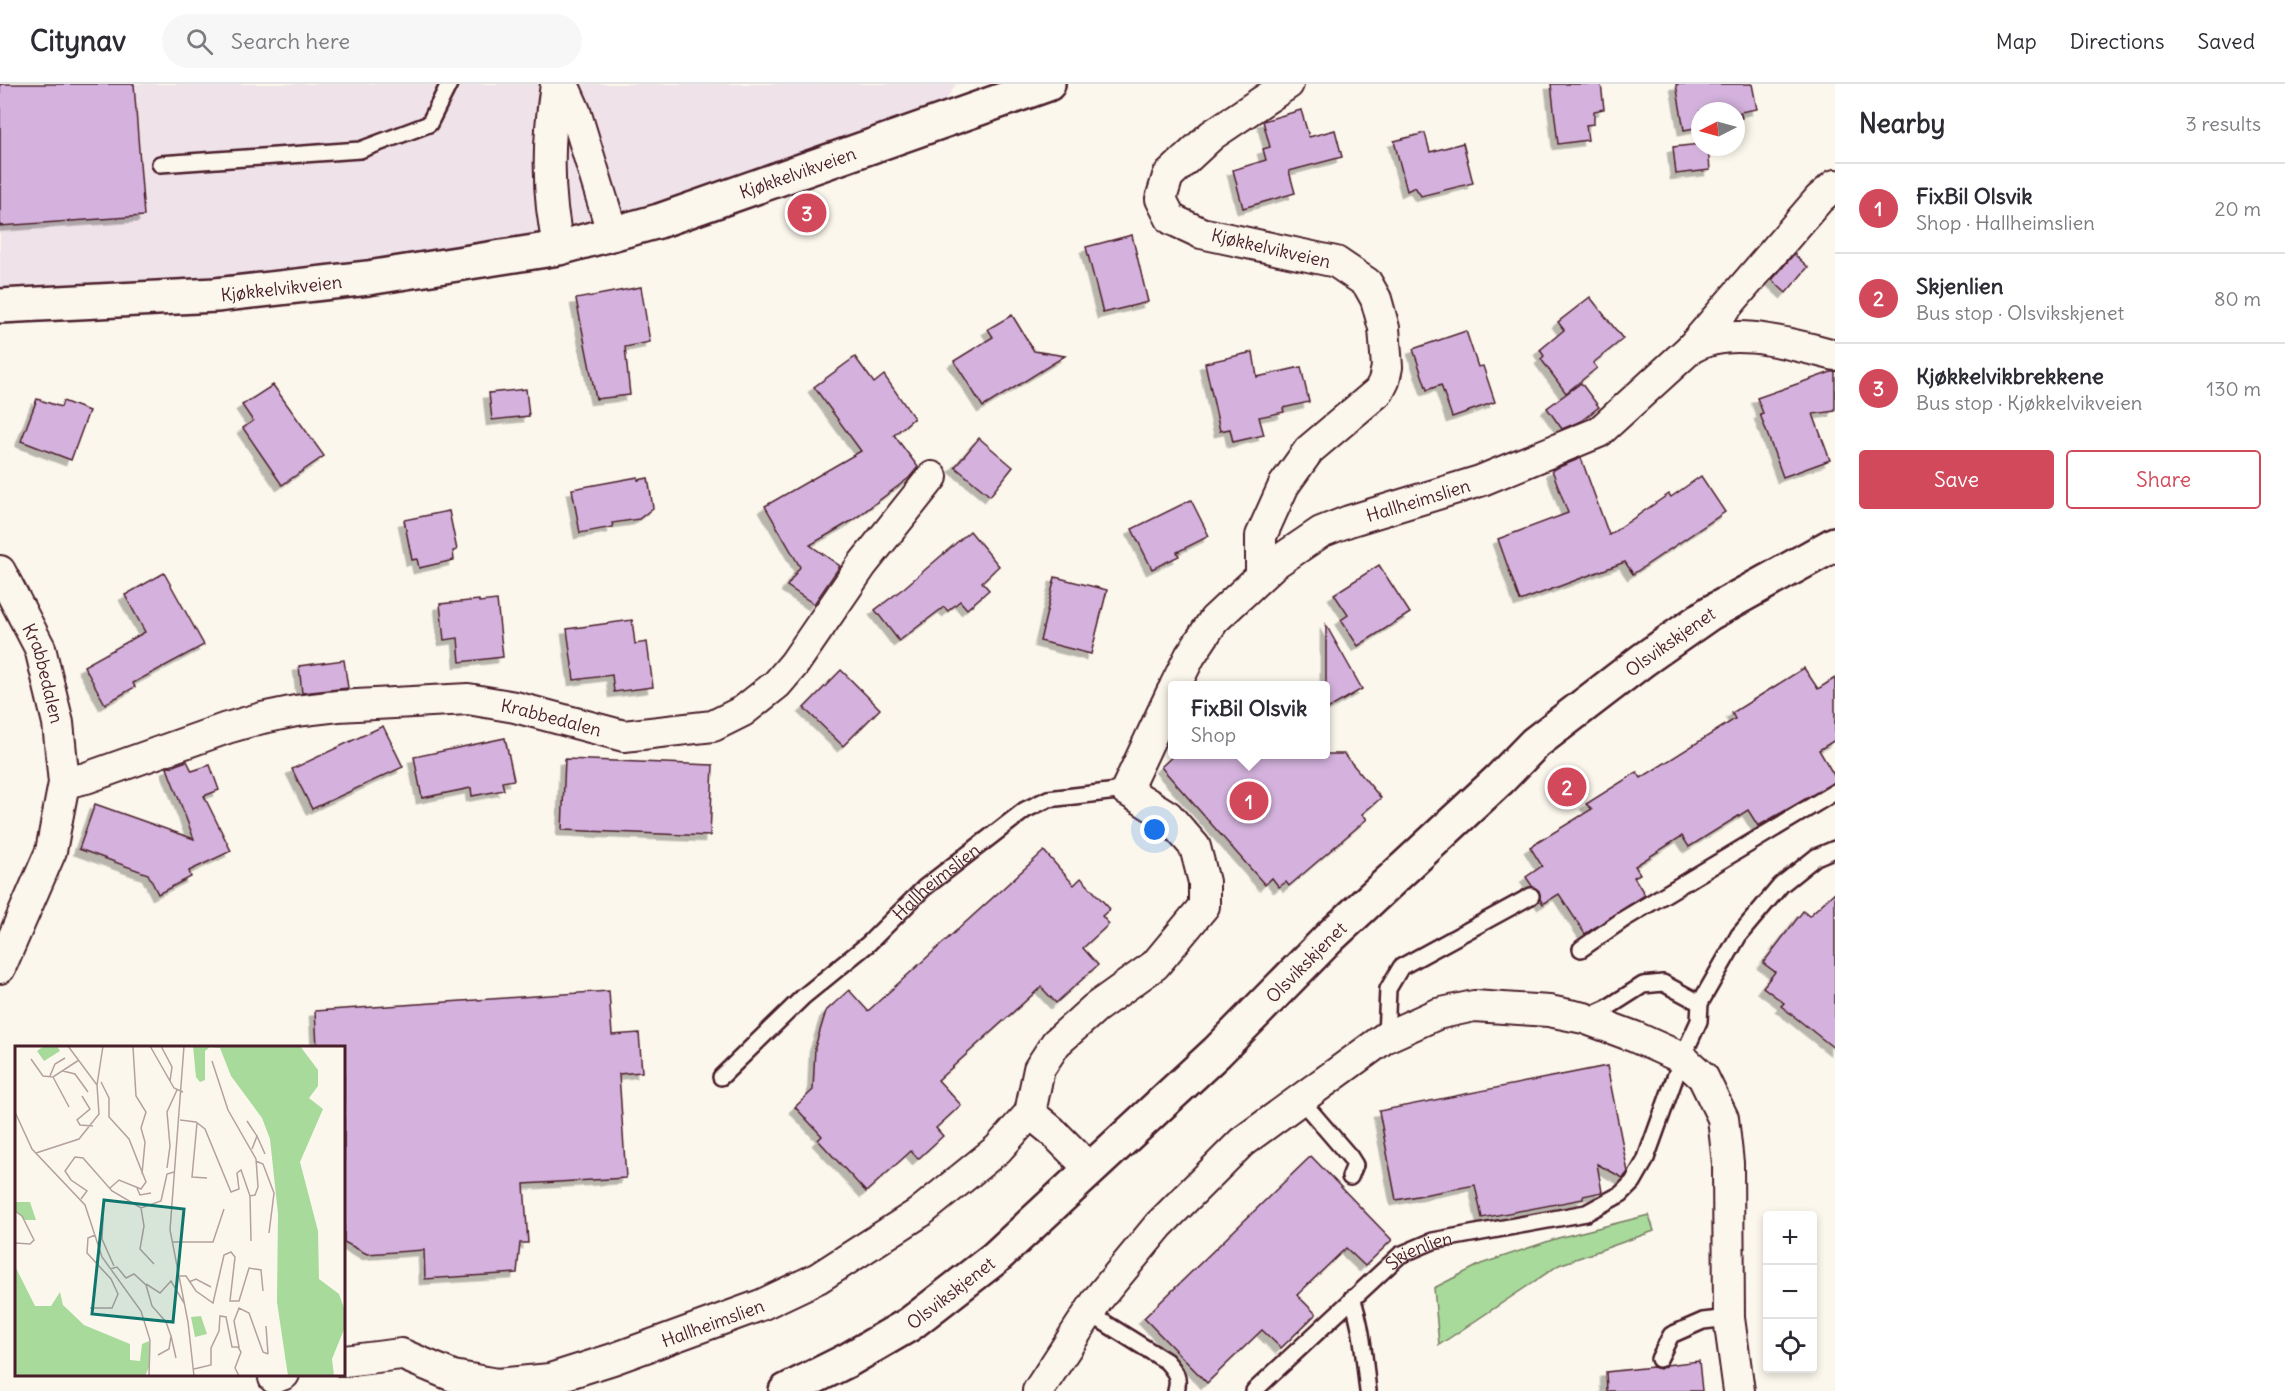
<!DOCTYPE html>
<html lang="en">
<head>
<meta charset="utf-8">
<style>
  :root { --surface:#fff; --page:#f7f7f7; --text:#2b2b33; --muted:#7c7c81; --line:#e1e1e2; --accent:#d1495b }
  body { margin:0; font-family:Delius,sans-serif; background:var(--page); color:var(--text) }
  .controls { position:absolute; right:18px; bottom:18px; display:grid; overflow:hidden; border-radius:6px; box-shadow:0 3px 9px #0003 }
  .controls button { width:54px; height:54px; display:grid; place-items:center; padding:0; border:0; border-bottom:2px solid var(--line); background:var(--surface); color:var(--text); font:30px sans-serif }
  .compass { position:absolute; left:1691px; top:18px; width:54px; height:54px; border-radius:50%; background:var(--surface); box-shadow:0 3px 9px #0003; rotate:264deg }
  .you { position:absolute; left:1155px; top:746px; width:21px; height:21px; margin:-15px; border:4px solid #fff; border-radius:50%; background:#1a73e8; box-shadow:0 0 0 9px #1a73e833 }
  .badge { display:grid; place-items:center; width:39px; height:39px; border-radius:50%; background:var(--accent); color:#fff; font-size:20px; font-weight:700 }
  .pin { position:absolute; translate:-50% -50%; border:3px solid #fff; box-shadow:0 2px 6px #0006 }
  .popup { position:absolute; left:1168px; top:597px; width:162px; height:78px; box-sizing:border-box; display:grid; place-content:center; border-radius:6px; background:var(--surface); filter:drop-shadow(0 2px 4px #0005); font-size:20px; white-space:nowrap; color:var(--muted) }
  .popup b { font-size:22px; color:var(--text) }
  .popup::after { content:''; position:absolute; left:50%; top:100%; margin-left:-12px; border:12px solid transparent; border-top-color:var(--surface) }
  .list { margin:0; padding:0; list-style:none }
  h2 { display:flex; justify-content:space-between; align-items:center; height:78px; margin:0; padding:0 24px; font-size:26px }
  h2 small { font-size:20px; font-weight:400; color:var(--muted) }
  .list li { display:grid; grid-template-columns:39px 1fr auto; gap:18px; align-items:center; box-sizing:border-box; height:90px; padding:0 24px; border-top:2px solid var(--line) }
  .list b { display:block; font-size:22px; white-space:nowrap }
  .list p { margin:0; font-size:20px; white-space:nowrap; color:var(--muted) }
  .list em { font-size:20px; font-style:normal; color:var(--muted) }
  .actions { display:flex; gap:12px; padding:18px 24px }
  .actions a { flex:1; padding:14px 0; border:2px solid var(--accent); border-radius:6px; text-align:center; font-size:21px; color:var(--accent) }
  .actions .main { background:var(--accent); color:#fff }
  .icon { flex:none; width:33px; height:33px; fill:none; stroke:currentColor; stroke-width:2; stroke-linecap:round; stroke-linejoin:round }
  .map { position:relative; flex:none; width:1835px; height:1307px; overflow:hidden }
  header { display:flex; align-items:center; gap:36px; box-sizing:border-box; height:84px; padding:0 30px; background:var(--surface); border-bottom:2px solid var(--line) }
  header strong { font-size:28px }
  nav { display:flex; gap:33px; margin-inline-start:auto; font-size:21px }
  .search { width:420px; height:54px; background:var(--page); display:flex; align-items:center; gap:15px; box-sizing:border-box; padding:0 21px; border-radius:33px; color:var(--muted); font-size:22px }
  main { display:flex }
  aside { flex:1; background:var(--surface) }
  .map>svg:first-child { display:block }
  .built { fill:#efe2e8 }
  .green { fill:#a8da9b; stroke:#797c63; stroke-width:1.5 }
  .building { fill:#d4b2dd; stroke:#4a1f2b; stroke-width:1.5; filter:url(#shadow) }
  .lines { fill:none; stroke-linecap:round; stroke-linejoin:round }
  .lane-casing { stroke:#4a1f2b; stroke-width:20 }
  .street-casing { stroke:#4a1f2b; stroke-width:34 }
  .secondary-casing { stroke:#4a1f2b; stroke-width:38 }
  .lane { stroke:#fbf7ec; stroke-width:15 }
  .street { stroke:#fbf7ec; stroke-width:30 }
  .secondary { stroke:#fbf7ec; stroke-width:33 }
  .labels { text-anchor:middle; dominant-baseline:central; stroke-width:4.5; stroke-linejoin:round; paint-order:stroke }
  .street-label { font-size:18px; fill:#4a1f2b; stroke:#fbf7ec }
  .inset-road { fill:none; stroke:#b4a19f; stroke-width:1.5 }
  .view { fill:#0f766e; fill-opacity:0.15; stroke:#0f766e; stroke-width:3 }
  .inset-edge { fill:none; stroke:#4a1f2b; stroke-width:3 }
</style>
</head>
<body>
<header>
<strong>Citynav</strong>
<div class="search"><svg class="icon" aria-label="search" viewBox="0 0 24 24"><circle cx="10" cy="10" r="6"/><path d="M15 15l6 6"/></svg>Search here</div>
<nav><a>Map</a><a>Directions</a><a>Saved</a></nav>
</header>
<main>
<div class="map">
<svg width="1835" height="1307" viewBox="0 0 1835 1307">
  <defs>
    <filter id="shadow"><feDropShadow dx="-5.5" dy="5.5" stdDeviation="0" flood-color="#0004"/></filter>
  </defs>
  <rect width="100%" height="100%" fill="#fbf7ec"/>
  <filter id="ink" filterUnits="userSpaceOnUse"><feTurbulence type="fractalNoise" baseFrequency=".0167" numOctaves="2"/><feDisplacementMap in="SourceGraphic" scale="12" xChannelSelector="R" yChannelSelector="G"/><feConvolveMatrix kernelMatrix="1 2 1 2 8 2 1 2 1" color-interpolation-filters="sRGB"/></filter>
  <g filter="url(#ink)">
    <polygon class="built" points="0,0 956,0 941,24 784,86 419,187 0,220"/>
    <polygon class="green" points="1649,1131 1654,1147 1559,1181 1439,1261 1434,1204 1481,1180 1558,1154"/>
    <g class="building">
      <polygon points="0,0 134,0 144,132 0,142"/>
      <polygon points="1551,0 1601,0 1604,25 1594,27 1594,40 1586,41 1588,56 1558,60"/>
      <polygon points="1676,0 1752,0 1757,25 1740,28 1742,34 1736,35 1736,27 1700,27 1700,43 1684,46"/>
      <polygon points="1301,26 1309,53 1335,46 1342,73 1289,87 1295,109 1243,124 1233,86 1266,76 1263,65 1270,63 1263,37"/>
      <polygon points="1425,49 1430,68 1463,59 1473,99 1421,112 1415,103 1407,107 1394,57"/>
      <polygon points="1700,60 1700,63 1708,63 1710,86 1676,90 1673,63"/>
      <polygon points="1132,151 1148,218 1103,229 1086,163"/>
      <polygon points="1794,170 1808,183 1786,209 1772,196"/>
      <polygon points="641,203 650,258 625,263 630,311 596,315 576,215"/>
      <polygon points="1590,213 1623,255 1593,279 1597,284 1566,309 1541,275 1544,272 1540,266 1564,246 1558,238"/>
      <polygon points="1012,231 1034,267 1065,272 983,323 954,277 993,253 988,245"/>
      <polygon points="1466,247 1478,283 1483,282 1495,318 1452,333 1441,301 1427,306 1413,265"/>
      <polygon points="1253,268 1257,293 1301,283 1309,318 1283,324 1284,328 1259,333 1264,351 1233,358 1230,345 1220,347 1205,279"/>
      <polygon points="855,273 874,299 884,291 914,334 894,351 918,383 909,394 853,436 810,461 840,482 814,520 787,502 800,483 765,422 861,367 814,303"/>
      <polygon points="1831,288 1835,288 1835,327 1813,330 1830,376 1783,393 1760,330 1763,329 1757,314"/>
      <polygon points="1581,299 1599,323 1581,337 1562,345 1547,324"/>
      <polygon points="273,301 324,372 282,401 243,344 253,337 242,321"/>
      <polygon points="526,305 529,332 492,336 489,309"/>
      <polygon points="37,315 61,323 63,317 89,327 71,376 21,357"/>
      <polygon points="979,354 1013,383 990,412 955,383"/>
      <polygon points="1581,374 1609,451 1669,410 1671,413 1701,392 1725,428 1633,490 1625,478 1520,517 1498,455 1568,429 1552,386"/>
      <polygon points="638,393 638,396 648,394 653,424 639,435 612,439 613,443 580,449 572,405"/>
      <polygon points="1191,416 1209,452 1177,468 1179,472 1152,485 1132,445"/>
      <polygon points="449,427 457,466 453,467 454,476 419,484 417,475 412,476 404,436"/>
      <polygon points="970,447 999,482 982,498 989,506 967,525 960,517 948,527 944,523 899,557 875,526 905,503"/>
      <polygon points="1379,481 1410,529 1358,562 1341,536 1348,531 1334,510"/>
      <polygon points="164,489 204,561 133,599 135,603 105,620 84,582 145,548 125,511"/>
      <polygon points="1055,493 1107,506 1091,570 1040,557"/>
      <polygon points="479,516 479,518 497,516 503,573 460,578 458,554 444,556 440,520"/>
      <polygon points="632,536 635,560 647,558 653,603 614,608 612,591 574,596 567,545"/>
      <polygon points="1326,541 1362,605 1326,626"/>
      <polygon points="344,576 348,604 302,609 299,582"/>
      <polygon points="1804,584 1818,605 1835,594 1835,656 1819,666 1835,693 1835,698 1758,742 1748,726 1689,763 1682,752 1635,782 1640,790 1634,793 1645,811 1585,850 1559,810 1543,820 1540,815 1539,807 1532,802 1526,793 1542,782 1530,763 1592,725 1586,720 1637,688 1641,694 1735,635 1732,629"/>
      <polygon points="841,586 880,625 843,662 804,624"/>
      <polygon points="383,642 403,683 312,725 292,685"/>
      <polygon points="505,654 514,696 502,698 504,706 472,712 471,704 422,714 414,673"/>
      <polygon points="1175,670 1344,670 1381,714 1362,730 1367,735 1289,802 1286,798 1279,803 1272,794 1265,801 1161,683"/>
      <polygon points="565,675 713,681 710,752 562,746"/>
      <polygon points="187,677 192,687 210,681 219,706 204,712 231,767 189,787 191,793 158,810 148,790 79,765 95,720 194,755 167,684"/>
      <polygon points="1044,767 1074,801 1081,794 1110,825 1102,832 1109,840 1083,864 1098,881 1056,919 1041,903 938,996 961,1021 936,1044 943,1052 918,1075 911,1067 866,1108 818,1056 822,1052 795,1023 813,1006 815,963 826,927 849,906 868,927"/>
      <polygon points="1835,808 1835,965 1781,922 1784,919 1763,903 1775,888 1763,879 1803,827 1809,832"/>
      <polygon points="609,907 612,951 639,949 642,988 619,990 626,1094 524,1100 528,1159 520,1159 517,1189 425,1195 424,1166 367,1170 344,1158 344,963 317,963 315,927"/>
      <polygon points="1607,982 1628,1088 1623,1094 1597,1080 1602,1108 1583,1112 1583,1115 1482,1134 1475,1101 1396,1116 1379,1027"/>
      <polygon points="1311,1072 1392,1156 1365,1182 1346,1164 1297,1211 1316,1230 1281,1264 1262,1246 1207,1299 1144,1234"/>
      <polygon points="1699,1277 1702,1307 1607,1307 1606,1288 1653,1283 1660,1285 1666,1281"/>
    </g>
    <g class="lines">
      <g class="lane-casing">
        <g id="lane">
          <polyline points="160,80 360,66 429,40 449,0"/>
          <polyline points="1581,865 1624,835 1835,708"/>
          <polyline points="1585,934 1607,924 1643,901 1663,899 1700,919"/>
          <polyline points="1386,953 1388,905 1401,883 1531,812"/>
          <path id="s1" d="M721,993L803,913L868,860L924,804L1025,726L1048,715L1126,706"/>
          <polyline points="1300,1015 1350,1073 1355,1081 1350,1093"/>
          <path d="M1352,1214C1363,1244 1364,1276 1368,1307"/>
          <path d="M1089,1229L1166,1277C1175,1287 1180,1293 1176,1307"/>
          <polyline points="1659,1275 1671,1251 1703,1237 1729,1234"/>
          <path id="s2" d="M1254,1307L1400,1171L1433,1157L1586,1129L1621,1110L1633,1098L1645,1077L1682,974L1699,937L1700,919L1739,851L1781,801L1816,773L1835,765"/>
        </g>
      </g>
      <g class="street-casing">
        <g id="street">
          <path d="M556,0C548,54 546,111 559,164"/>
          <polyline points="563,0 575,27 613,151"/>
          <path d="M1691,264C1732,240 1793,261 1835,271"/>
          <path id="s3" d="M0,487L40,564L58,639L64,699L51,767L0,884"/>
          <polyline points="1261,491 1261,452 1284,401 1309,366 1379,307 1384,297 1387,283 1384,244 1376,215 1367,199 1336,178 1201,149 1171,135 1161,115 1168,92 1212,51 1288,0"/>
          <path id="s4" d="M1175,602L1190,572L1214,536L1274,480L1321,448L1349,437L1480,397L1599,348L1691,264L1819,115L1835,101"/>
          <path id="s5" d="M64,699L86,694L227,644L262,634L296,627L338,622L468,615L515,623L624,652L713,642L743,627L777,600L794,580L862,481L932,393"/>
          <polyline points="1089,1084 1052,1047 1030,1029 1039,985 1056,959 1095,924 1155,881 1204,822 1204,798 1195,763 1168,732 1126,706 1172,608"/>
          <path id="s6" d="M344,1277L401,1270L453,1292L497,1300L550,1295L613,1275L761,1221L818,1194L919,1129L998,1065L1030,1029"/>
          <polyline points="274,1294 284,1290"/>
          <polyline points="1038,1307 1098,1215 1159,1141 1242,1058 1386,953 1437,930 1474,922 1549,927 1584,934 1635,953 1682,974 1703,993 1723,1034 1728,1079 1729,1234 1739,1307"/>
        </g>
      </g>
      <g class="secondary-casing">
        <g id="secondary">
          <path id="s7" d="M0,222L216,211L368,194L559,164L659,137L1048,0"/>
          <path id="s8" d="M786,1307L848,1276L910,1240L995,1174L1217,968L1331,852L1500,695L1535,659L1643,576L1710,529L1835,460"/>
        </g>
      </g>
      <use href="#lane" class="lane"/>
      <use href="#street" class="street"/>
      <use href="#secondary" class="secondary"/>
    </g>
  </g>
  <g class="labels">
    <g class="street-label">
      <text stroke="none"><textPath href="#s7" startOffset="813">Kjøkkelvikveien</textPath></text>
      <text transform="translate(1271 164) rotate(13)">Kjøkkelvikveien</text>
      <text stroke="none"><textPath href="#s7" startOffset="282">Kjøkkelvikveien</textPath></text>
      <text stroke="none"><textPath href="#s4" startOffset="318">Hallheimslien</textPath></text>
      <text stroke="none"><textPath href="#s8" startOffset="1164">Olsvikskjenet</textPath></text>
      <text stroke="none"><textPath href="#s3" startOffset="112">Krabbedalen</textPath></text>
      <text stroke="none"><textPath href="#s5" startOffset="501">Krabbedalen</textPath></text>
      <text stroke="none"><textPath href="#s1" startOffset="291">Hallheimslien</textPath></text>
      <text stroke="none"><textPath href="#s8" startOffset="678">Olsvikskjenet</textPath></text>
      <text stroke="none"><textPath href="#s2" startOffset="219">Skjenlien</textPath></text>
      <text stroke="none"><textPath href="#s8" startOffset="192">Olsvikskjenet</textPath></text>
      <text stroke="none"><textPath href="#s6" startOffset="384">Hallheimslien</textPath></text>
    </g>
  </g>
  <g transform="translate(15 962)">
    <rect width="330" height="330" fill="#fbf7ec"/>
    <path d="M29,0H42L45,5L29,15L22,5ZM178,0H285L303,24V40L294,52L308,63L285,116L303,185L304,233L324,248L330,265V281L317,313L319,330H273L262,256L263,168L255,93L247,72L216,30L205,2L195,1L190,5V34L185,36L181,31ZM0,156H15L21,174H10L0,165ZM0,220L20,260H36L45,246L48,259L69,279L115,298V314L125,315L127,298L134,295L135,319L130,330H0ZM186,270L192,288L180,291L176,271Z" fill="#a8da9b"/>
    <path class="inset-road" d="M135,0L159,42L168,46M146,0L157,21L155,35M169,0L155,184L173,276L179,330M118,1L121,50L131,66L126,82L130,96L127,128M16,13L28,30L38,31L64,14M48,25L60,28L73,46M35,30L40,18L50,12M38,31L54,61M86,36L94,52V71L114,93L131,136L126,143L104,134L95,142M82,39L88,0M67,50L75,63L62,74L65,79L78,80M0,66L17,103L70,159L87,211L126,265L135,294L134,330M165,74L181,76L190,83L216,146L224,143L222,127L226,124L235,150L240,149L243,141L241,113L213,64L197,15M232,75L242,90L237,103M182,77L177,131L192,132M242,90L250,108M21,107L64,93L84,68L82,39L53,0M241,115L248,118L259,147L254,187M152,122L155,100L152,66L162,44M122,142L125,149L136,147M235,150L236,195M66,153L72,145L56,134L50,125L60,111L68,112L97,145L126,162L146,155L152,128L159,126M126,162L129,180L125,203L139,218M0,165L7,170L19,194L15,198L0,197M88,171L87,193L99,220M157,196H198L209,163M95,223L102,221L111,232L119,228L131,239L137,260L151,276L156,290L154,303L143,309M165,230H171L181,245L198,257L209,209L216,206L220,211L215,255H224L234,222L246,224L248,245M174,236L181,233L196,241M131,238L145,247L156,235L169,257M75,262H97L103,248L96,233L72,207L73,192L80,189M251,280L253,308M156,290L161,312M223,301L226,306L220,322L224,330M179,323L196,319V302L204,285L205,270L211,271L217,301H224L219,275L224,262L234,267L248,306L253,308"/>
    <path class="view" d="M89,154L169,163L158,276L77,268Z"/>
    <rect width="330" height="330" class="inset-edge"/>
  </g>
</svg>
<div class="controls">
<button>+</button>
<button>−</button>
<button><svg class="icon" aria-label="locate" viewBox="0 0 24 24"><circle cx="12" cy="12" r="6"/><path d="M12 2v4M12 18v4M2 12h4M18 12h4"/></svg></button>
</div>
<svg class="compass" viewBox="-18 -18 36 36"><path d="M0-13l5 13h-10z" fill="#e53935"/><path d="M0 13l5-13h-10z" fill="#7c7c81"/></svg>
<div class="you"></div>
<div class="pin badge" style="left:1249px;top:717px">1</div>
<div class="popup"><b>FixBil Olsvik</b>Shop</div>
<div class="pin badge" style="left:1567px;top:703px">2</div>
<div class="pin badge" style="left:807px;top:129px">3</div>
</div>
<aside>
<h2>Nearby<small>3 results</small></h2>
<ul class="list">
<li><span class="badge">1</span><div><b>FixBil Olsvik</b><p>Shop · Hallheimslien</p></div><em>20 m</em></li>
<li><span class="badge">2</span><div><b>Skjenlien</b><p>Bus stop · Olsvikskjenet</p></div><em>80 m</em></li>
<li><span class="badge">3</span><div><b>Kjøkkelvikbrekkene</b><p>Bus stop · Kjøkkelvikveien</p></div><em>130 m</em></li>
</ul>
<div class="actions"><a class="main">Save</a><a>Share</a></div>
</aside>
</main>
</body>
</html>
